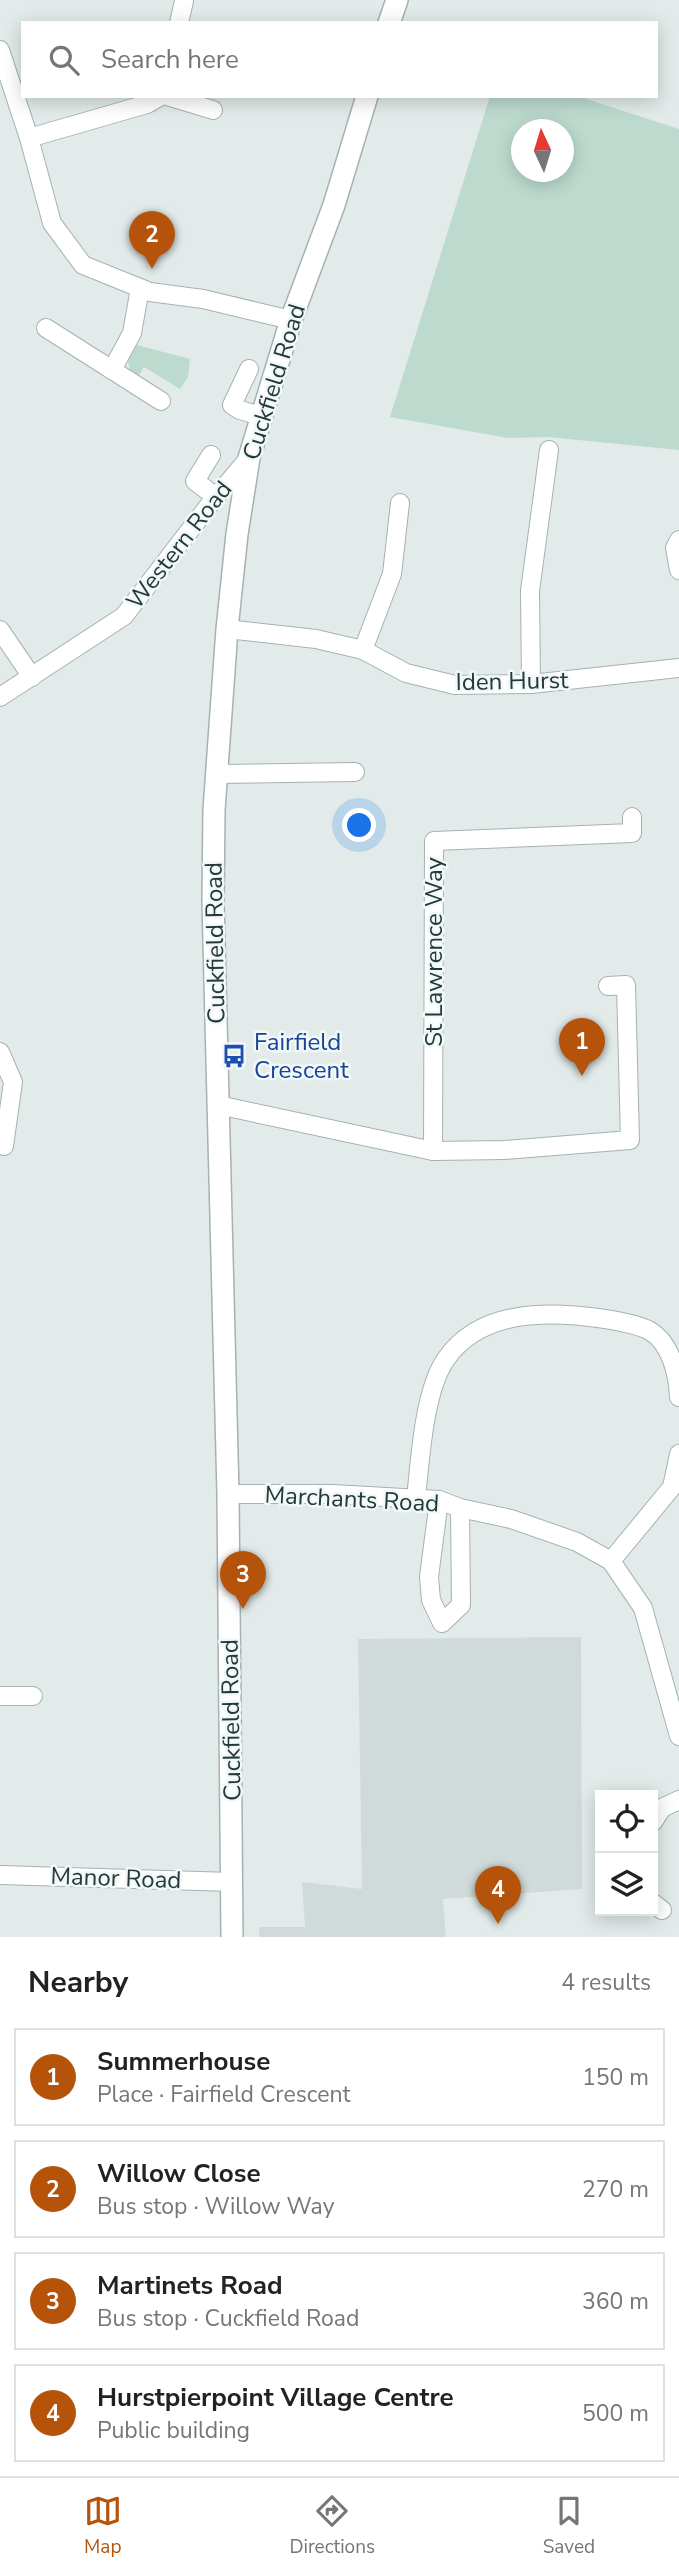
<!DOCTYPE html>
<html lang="en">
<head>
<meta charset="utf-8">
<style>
  :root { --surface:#fff; --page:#f6f6f6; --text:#222; --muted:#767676; --line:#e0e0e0; --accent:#b45309 }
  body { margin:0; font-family:"Nunito Sans",sans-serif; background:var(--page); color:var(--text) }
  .controls { position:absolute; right:21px; bottom:21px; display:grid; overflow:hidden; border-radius:0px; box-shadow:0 4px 18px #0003 }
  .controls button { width:63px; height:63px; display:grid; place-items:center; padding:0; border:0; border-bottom:2px solid var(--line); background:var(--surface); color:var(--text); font:35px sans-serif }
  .compass { position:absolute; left:511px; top:119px; width:63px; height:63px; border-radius:50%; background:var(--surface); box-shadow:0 4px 18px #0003; rotate:356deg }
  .you { position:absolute; left:360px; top:826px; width:24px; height:24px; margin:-18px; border:5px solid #fff; border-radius:50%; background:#1a73e8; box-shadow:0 0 0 10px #1a73e833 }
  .badge { display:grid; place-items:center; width:46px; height:46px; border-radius:50%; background:var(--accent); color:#fff; font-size:23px; font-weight:700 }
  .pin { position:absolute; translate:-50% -58px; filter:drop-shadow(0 2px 4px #0008) }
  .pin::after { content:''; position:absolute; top:37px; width:24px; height:21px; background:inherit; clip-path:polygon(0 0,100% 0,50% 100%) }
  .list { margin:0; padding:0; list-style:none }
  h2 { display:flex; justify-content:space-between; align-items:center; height:91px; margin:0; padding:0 28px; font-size:30px }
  h2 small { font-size:23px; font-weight:400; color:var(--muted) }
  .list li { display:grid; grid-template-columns:46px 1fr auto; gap:21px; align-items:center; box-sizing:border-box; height:98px; margin:0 14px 14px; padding:0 14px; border:2px solid var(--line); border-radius:0px }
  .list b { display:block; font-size:26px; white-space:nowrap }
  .list p { margin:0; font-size:23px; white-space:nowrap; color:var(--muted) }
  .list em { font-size:23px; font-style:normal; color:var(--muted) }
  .icon { flex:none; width:38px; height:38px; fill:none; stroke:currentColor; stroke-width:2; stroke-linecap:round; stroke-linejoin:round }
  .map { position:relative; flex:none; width:679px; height:1937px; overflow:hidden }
  .search { position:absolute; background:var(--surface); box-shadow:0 4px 18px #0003; left:21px; right:21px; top:21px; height:77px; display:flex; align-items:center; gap:18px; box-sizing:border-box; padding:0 24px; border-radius:0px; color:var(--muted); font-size:26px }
  .sheet { height:539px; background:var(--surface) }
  nav { display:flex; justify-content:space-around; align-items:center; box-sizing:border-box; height:98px; border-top:2px solid var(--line); background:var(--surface); font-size:19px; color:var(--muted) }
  nav a { display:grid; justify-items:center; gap:4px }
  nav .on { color:var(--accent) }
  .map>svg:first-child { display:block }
  .built { fill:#d0dbd9 }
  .green { fill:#bcdbce; fill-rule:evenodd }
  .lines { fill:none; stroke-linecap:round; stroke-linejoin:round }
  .minor-casing { stroke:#a5b2b2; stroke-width:20 }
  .tertiary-casing { stroke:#a5b2b2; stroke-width:24 }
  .minor { stroke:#fff; stroke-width:18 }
  .tertiary { stroke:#fff; stroke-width:21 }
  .labels { text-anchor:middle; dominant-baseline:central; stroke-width:5; stroke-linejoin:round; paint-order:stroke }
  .street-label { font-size:24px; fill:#233a3b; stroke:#f2f8f7 }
  .transit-label { font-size:24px; fill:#164399; stroke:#f2f8f7; text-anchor:start }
</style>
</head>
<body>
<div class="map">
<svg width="679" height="1937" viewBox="0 0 679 1937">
  <rect width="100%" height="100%" fill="#e2ebea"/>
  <polygon class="built" points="581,1637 582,1889 443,1899 446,1937 259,1937 259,1927 305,1927 302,1882 362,1889 358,1639"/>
  <g class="green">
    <path d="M490,96H577L679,129V450L548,437L508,438L390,417ZM522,130H564V172H522Z"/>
    <polygon points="137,345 190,359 188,377 180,389 144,367 138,377 131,373 128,361"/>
  </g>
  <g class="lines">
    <g class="minor-casing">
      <g id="minor">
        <polyline points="179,23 184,1"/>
        <polyline points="0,50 29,138 52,223 83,265 150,292 203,299 291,320"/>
        <polyline points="167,96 213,110"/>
        <polyline points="29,138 147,104 161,96"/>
        <polyline points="46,328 161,401"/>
        <polyline points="249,369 232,405 240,410 261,416"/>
        <polyline points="112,370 132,333 140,288"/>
        <polyline points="211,455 195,481 216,497"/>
        <polyline points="679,540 675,548 679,570"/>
        <polyline points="227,629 316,639 363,650 406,673 455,685 531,684 679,668"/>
        <polyline points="0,630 32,677"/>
        <polyline points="363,650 392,574 400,503"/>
        <polyline points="531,684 530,591 549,450"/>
        <polyline points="0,697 124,616 210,504 249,458"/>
        <polyline points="216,774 355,772"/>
        <polyline points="0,1052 13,1082 4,1146"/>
        <polyline points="218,1105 433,1151 504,1150 630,1140 626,985 608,986"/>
        <polyline points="433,1151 434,841 632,833 632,817"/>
        <polyline points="228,1494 333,1494 439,1500 460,1508 511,1519 577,1542 611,1561 643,1608 679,1736"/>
        <path d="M416,1499C420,1460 424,1390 446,1359C480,1310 546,1311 598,1318C612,1320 638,1324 650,1331C671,1343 678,1375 679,1397"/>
        <polyline points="439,1500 429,1577 431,1600 442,1623 461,1605 460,1508"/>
        <polyline points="611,1561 672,1487 679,1454"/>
        <polyline points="0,1696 33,1696"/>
        <polyline points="653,1822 662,1808 679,1800"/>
        <polyline points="0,1875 233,1882"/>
        <polyline points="653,1903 662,1910"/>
      </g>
    </g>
    <g class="tertiary-casing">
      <g id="tertiary">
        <polyline points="389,23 397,0"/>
        <polyline points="232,1937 228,1494 213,902 214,810 227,629 237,534 249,458 291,320 334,205 367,96"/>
      </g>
    </g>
    <use href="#minor" class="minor"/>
    <use href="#tertiary" class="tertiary"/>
  </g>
  <defs>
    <g id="bus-bare" transform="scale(1.89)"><path d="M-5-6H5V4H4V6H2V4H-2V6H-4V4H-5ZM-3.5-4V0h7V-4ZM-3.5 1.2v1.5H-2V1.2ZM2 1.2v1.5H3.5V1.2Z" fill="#1a4fb4" stroke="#f2f8f7" stroke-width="2.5" paint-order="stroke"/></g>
  </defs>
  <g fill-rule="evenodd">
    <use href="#bus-bare" x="234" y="1056"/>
  </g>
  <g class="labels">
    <g class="street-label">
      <text transform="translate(274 382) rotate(-73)">Cuckfield Road</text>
      <text transform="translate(179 545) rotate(-52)">Western Road</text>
      <text transform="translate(512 681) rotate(-1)">Iden Hurst</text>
      <text transform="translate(215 943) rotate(-91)">Cuckfield Road</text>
      <text transform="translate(434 952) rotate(-90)">St Lawrence Way</text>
      <text transform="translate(352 1499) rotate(3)">Marchants Road</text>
      <text transform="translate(231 1720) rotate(-91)">Cuckfield Road</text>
      <text transform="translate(116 1878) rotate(2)">Manor Road</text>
    </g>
    <g class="transit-label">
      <text x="254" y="1042">Fairfield<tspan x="254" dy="28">Crescent</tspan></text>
    </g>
  </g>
</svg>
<div class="controls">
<button><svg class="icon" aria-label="locate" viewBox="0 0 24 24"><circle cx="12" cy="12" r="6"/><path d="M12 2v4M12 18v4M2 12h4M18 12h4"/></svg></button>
<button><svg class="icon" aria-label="layers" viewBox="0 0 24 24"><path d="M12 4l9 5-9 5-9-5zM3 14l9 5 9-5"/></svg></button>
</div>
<svg class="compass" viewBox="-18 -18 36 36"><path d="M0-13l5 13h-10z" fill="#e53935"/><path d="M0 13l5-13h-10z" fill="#767676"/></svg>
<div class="you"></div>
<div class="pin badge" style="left:582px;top:1076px">1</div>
<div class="pin badge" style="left:152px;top:269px">2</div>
<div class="pin badge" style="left:243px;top:1609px">3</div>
<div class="pin badge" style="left:498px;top:1924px">4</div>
<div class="search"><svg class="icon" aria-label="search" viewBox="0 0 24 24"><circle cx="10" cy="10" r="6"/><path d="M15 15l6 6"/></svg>Search here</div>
</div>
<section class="sheet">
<h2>Nearby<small>4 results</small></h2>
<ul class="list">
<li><span class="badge">1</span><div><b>Summerhouse</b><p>Place · Fairfield Crescent</p></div><em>150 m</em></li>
<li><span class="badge">2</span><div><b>Willow Close</b><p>Bus stop · Willow Way</p></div><em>270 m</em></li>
<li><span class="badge">3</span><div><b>Martinets Road</b><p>Bus stop · Cuckfield Road</p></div><em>360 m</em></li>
<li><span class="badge">4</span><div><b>Hurstpierpoint Village Centre</b><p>Public building</p></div><em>500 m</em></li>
</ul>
</section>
<nav>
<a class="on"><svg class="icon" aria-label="map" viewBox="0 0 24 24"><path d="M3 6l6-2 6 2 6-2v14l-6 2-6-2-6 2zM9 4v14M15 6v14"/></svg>Map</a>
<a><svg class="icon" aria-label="directions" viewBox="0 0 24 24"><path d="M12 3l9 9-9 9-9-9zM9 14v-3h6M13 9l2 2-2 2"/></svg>Directions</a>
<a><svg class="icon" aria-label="saved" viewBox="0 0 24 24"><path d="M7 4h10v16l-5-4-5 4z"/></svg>Saved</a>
</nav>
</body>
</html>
